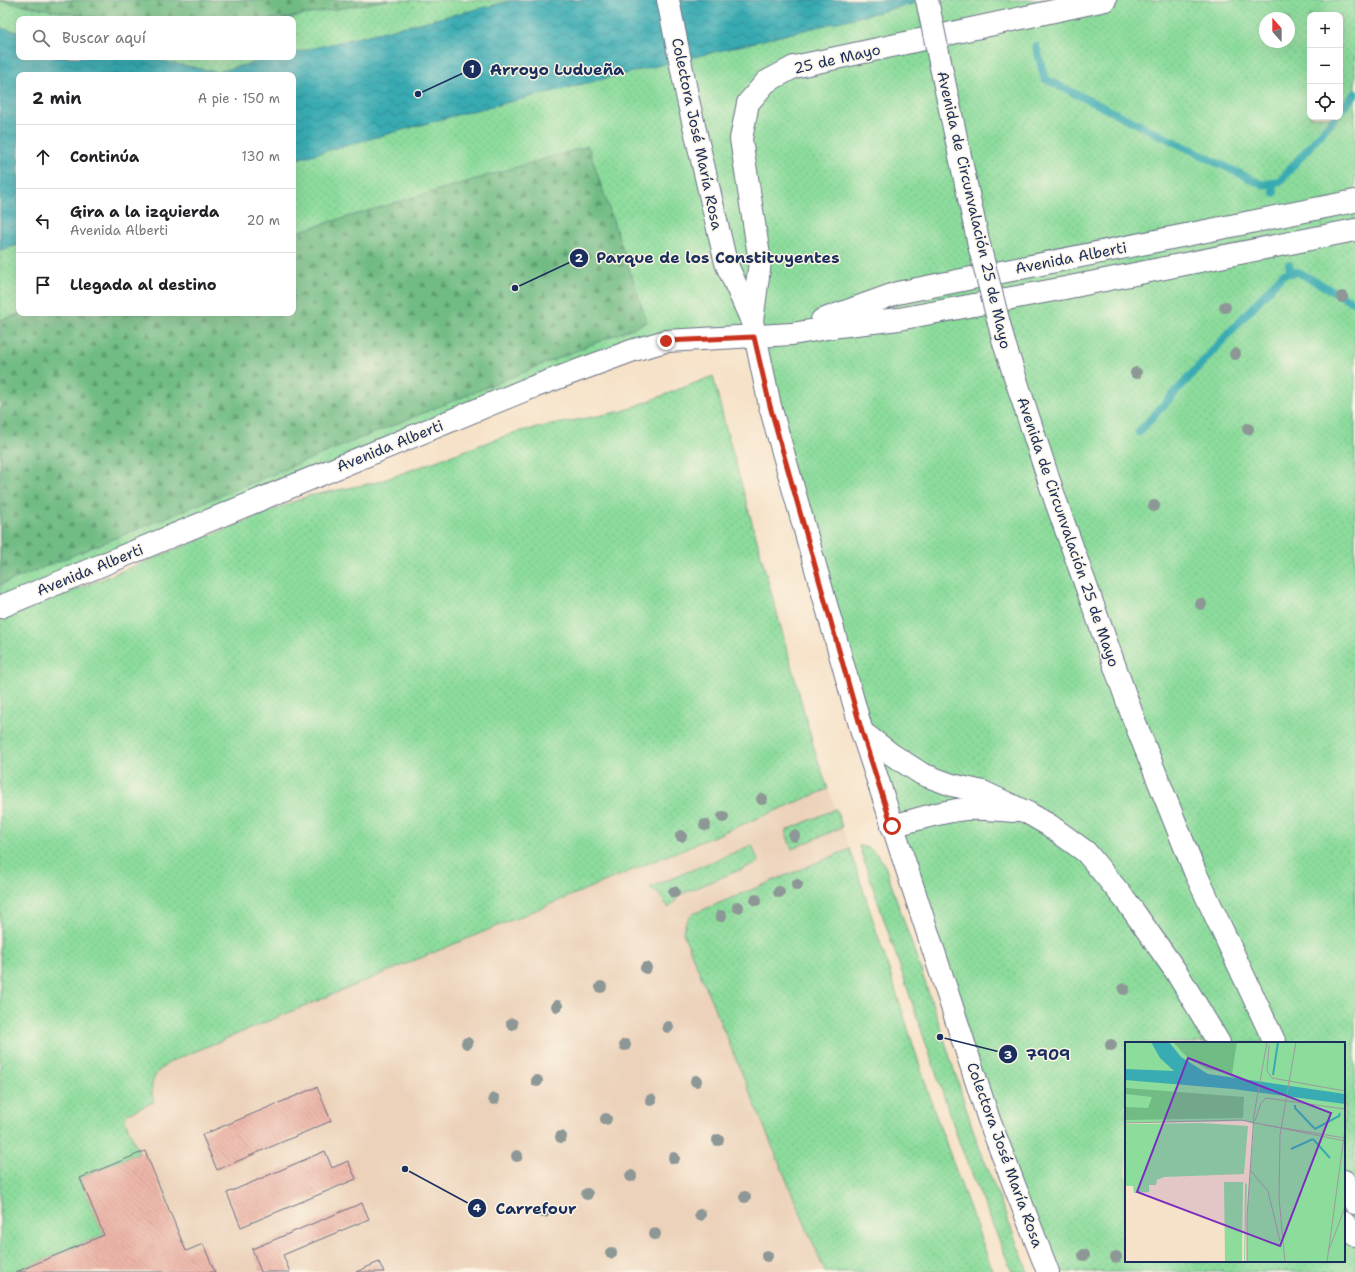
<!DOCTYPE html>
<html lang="es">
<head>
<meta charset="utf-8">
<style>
  :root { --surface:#fff; --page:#f6f6f6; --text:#202124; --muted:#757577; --line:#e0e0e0 }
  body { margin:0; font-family:"Shantell Sans",sans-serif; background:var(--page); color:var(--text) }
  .controls { position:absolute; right:12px; top:12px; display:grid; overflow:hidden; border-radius:8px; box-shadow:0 4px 16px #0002 }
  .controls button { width:36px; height:36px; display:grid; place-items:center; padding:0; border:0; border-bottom:1px solid var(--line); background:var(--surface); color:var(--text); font:20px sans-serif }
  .compass { position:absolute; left:1259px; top:12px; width:36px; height:36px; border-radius:50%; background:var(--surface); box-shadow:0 4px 16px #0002; rotate:339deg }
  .stop { position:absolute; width:12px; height:12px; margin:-9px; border:3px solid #c8321e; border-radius:50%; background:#fff }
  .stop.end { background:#c8321e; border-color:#fff; box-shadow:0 1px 4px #0008 }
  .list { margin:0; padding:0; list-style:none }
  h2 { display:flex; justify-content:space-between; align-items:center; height:52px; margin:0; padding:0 16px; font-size:17px }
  h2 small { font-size:13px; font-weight:400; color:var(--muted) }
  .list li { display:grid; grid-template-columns:26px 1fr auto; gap:12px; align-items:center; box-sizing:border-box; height:64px; padding:0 16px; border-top:1px solid var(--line) }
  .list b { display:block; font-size:15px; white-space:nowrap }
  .list p { margin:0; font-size:13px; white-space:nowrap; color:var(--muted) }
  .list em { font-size:13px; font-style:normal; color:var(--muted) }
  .icon { flex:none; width:22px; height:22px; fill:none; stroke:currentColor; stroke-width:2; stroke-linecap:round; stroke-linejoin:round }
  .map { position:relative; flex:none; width:1355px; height:1272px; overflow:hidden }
  .search { position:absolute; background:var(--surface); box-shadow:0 4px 16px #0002; left:16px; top:16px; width:280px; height:44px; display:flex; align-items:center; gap:10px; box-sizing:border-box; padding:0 14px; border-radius:8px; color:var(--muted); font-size:15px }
  .panel { position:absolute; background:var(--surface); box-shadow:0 4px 16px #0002; left:16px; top:72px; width:280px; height:244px; border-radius:8px }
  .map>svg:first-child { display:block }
  .built { fill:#ecd2ba }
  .grass { fill:url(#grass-dots); stroke:#54867d; fill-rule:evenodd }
  .forest { fill:url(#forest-firs); stroke:#467671 }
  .water { fill:url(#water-waves); stroke:#2a6d88 }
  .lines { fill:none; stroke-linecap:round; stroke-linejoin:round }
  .stream { stroke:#39abb2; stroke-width:8 }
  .building { fill:url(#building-back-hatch) }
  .minor-casing { stroke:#686e83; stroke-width:24 }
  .major-casing { stroke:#686e83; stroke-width:24 }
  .highway-casing { stroke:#686e83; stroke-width:24 }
  .minor { stroke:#fff; stroke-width:22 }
  .major { stroke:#fff; stroke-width:22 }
  .highway { stroke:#fff; stroke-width:22 }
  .highway-bridge-casing { stroke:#686e83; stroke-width:24; stroke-linecap:butt }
  .highway-bridge { stroke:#fff; stroke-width:22 }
  .tree { fill:#8d9796 }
  .route { stroke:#c8321e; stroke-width:5 }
  .labels { text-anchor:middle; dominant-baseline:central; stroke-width:3; stroke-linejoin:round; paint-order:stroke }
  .street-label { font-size:15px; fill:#1b2f5e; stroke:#fcf5e5 }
  .inset-river { fill:none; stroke:#39abb2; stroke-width:2 }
  .inset-road { fill:none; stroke:#9e9a9e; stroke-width:1 }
  .view { fill:#7b2cbf; fill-opacity:0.15; stroke:#7b2cbf; stroke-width:2 }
  .inset-edge { fill:none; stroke:#1b2f5e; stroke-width:2 }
  .leader { fill:none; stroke:#1b2f5e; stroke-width:1.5 }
  .callout-dot { fill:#1b2f5e; stroke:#fcf5e5; stroke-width:1.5 }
  .mark-label { font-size:12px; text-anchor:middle; font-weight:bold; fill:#fff }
  .callout-label { font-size:16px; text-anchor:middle; font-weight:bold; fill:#1b2f5e; stroke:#fcf5e5; stroke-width:3; stroke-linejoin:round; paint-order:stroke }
</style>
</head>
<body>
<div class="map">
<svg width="1355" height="1272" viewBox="0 0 1355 1272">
  <defs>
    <pattern id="grass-dots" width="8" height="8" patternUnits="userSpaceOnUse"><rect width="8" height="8" fill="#8cdc9c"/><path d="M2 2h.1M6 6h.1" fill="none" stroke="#78bd89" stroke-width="1.8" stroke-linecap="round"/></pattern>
    <pattern id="forest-firs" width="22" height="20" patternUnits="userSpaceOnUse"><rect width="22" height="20" fill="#71bc84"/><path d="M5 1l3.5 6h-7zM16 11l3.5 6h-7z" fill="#5c996f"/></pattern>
    <pattern id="water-waves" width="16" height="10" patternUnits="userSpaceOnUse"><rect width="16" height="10" fill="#39abb2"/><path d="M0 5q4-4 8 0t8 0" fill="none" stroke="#2f8c94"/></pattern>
    <pattern id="building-back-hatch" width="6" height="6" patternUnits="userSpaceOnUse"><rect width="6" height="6" fill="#ecb5a8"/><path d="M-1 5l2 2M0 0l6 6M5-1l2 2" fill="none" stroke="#ca9c93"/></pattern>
  </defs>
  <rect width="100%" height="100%" fill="#fcf5e5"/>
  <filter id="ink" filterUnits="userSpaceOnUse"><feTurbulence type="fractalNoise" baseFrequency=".025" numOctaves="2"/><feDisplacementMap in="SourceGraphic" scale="8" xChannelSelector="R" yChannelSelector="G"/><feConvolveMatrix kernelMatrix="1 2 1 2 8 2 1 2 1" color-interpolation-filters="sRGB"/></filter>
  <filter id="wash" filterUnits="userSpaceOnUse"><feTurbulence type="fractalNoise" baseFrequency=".012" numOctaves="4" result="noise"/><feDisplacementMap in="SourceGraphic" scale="16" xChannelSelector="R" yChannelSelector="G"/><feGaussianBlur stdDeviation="0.9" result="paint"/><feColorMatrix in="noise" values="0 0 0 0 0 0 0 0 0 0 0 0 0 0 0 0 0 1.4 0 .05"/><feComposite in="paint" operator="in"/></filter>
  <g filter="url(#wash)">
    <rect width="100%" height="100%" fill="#f6e2c8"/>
    <polygon class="built" points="724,421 816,755 850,849 936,1116 993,1272 0,1272 0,727"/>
    <g class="grass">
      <path d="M0,0H1355V1272H1048L989,1120L754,337L666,341L0,607ZM1310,15H1340V117H1310ZM1265,18H1289V42H1265ZM19,19H293V57H19ZM19,75H293V313H19ZM1126,1043H1344V1261H1126Z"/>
      <path d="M713,376L724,421L816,755L828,789L172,1061C154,1072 148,1082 154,1102L127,1114L125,1120L139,1153L80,1178L104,1235L16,1272H0V620L308,496L378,482L516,432L623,411Z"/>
      <polygon points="836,809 842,827 792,849 785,831"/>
      <polygon points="752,845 759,862 686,892 680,895 669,908 659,894 652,890 651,887"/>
      <path d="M859,846C872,847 879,855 885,866L940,1026L976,1139L1028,1272H1012L961,1147Z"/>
      <path d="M850,849L936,1116L993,1272H825L683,933C684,925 686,920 693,914Z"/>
    </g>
    <g class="forest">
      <polygon points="0,0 388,0 281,19 102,19 0,1"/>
      <polygon points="588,146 647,322 0,585 0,320 23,313 293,313 293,233"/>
    </g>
    <polygon class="water" points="515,0 928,0 468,112 293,160 293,75 19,75 19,245 0,250 0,28 19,32 19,57 144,57 216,72 277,57 293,57 293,53"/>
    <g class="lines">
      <g class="stream">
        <polyline points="1036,46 1045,79 1263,185 1280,181 1335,117"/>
        <polyline points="1340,111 1355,94"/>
        <polyline points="1272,183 1274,193"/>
        <polyline points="1289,265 1291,273"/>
        <polyline points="1139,432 1283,274 1298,272 1355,303"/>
      </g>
    </g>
    <g id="blocks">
      <g class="building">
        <polygon points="317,1087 331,1121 217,1170 202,1135"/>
        <polygon points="145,1151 186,1251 203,1244 215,1272 16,1272 104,1235 80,1178"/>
        <polygon points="325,1151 332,1168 348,1161 356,1179 241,1227 227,1193"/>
        <polygon points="362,1203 369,1219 283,1255 290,1272 261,1272 252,1249"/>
        <polygon points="379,1262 384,1272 356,1272"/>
      </g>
    </g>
  </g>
  <g filter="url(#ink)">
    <use href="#blocks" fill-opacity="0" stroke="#686e83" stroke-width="1"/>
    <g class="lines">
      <g class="minor-casing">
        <g id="minor">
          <polyline points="822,320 897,293 1355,201"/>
          <polyline points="0,607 525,390 634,350 666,341 792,334 839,326 899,319 1065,288 1355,230"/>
        </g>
      </g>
      <g class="major-casing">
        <g id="major">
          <polyline points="668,0 688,100 726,263 752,321 770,406 862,732 989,1120 1048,1272"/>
          <polyline points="752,321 760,262 741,139 748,103 766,82 794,67 1105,0"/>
        </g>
      </g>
      <g class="highway-casing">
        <g id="highway">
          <polyline points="948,100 979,245"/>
          <polyline points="1004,343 1055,499 1134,720 1195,872 1275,1043"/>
          <polyline points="862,732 891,754 922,774 952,785 983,792 1028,813 1049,825 1086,852 1127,902 1177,973 1219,1043"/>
          <path d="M892,826C916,820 941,811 966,809C981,808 997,810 1013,811"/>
          <polyline points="1344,1181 1355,1203"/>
          <polyline points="1344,1223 1355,1235"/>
        </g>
      </g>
      <use href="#minor" class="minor"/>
      <use href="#major" class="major"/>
      <use href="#highway" class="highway"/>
      <g class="highway-bridge-casing">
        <g id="highway-bridge">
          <polyline points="927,0 948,100"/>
          <polyline points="979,245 1004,343"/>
        </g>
      </g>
      <use href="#highway-bridge" class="highway-bridge"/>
    </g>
    <g class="tree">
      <circle cx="1342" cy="297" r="6"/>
      <circle cx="1225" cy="307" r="6"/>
      <circle cx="1235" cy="354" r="6"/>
      <circle cx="1136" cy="373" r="6"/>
      <circle cx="1248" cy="429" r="6"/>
      <circle cx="1154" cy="506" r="6"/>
      <circle cx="1201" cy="604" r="6"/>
      <circle cx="762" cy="799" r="6"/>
      <circle cx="723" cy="817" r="6"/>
      <circle cx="705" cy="825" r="6"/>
      <circle cx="681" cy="836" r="6"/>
      <circle cx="794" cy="836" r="6"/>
      <circle cx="797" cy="885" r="6"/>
      <circle cx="674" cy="892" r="6"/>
      <circle cx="779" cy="892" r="6"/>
      <circle cx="756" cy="900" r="6"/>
      <circle cx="738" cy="907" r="6"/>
      <circle cx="721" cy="916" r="6"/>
      <circle cx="646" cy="968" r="6"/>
      <circle cx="601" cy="987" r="6"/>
      <circle cx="1124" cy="989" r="6"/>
      <circle cx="557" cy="1006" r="6"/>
      <circle cx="512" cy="1024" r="6"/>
      <circle cx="668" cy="1027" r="6"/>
      <circle cx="467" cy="1043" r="6"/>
      <circle cx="625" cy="1045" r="6"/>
      <circle cx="1111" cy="1045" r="6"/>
      <circle cx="537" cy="1081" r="6"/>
      <circle cx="696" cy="1081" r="6"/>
      <circle cx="494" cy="1099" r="6"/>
      <circle cx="651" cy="1100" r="6"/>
      <circle cx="606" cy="1119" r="6"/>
      <circle cx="561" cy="1137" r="6"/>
      <circle cx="718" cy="1140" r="6"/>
      <circle cx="517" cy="1156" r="6"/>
      <circle cx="674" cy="1158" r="6"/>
      <circle cx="631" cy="1176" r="6"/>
      <circle cx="587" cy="1194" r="6"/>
      <circle cx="745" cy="1197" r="6"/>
      <circle cx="544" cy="1212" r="6"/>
      <circle cx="700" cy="1215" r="6"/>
      <circle cx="655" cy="1234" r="6"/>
      <circle cx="611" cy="1253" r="6"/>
      <circle cx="1084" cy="1255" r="6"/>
      <circle cx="767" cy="1256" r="6"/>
      <circle cx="1116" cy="1257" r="6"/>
    </g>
  </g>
  <g class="lines" filter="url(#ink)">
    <polyline class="route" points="666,341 754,337 770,406 862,732 892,826"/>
  </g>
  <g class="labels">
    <g class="street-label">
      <text transform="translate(837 59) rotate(-13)">25 de Mayo</text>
      <text transform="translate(697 134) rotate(78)">Colectora José María Rosa</text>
      <text transform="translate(974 210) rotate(77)">Avenida de Circunvalación 25 de Mayo</text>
      <text transform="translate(1071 258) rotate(-11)">Avenida Alberti</text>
      <text transform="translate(390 446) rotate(-22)">Avenida Alberti</text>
      <text transform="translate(1068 532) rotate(71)">Avenida de Circunvalación 25 de Mayo</text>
      <text transform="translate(90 570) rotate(-22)">Avenida Alberti</text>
      <text transform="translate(1005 1155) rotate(70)">Colectora José María Rosa</text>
    </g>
  </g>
  <g transform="translate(1125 1042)">
    <rect width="220" height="220" fill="#f6e2c8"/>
    <path d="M0,0H220V220H122V174L129,82L120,79L0,81ZM76,81L123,84L119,132L39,135L32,138L31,143H24V150L9,151L8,144H0V82ZM99,140H118L117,220H97L100,219ZM120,140L122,143L120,220H119Z" fill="#8cdc9c"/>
    <path d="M48,0H112L107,32L82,27L62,15ZM1,46L119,55L118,76L0,78V65L23,66L27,55L0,52Z" fill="#71bc84"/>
    <path d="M26,0H44L56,15L83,32L220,52V62L108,47L0,38V27L49,29L35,16Z" fill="#39abb2"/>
    <path class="inset-river" d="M148,33L153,0M170,63V66L190,87M190,87L214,74L215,71M188,97L205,116M166,107L188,97"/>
    <path class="inset-road" d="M144,3L142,29L147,36L220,49M130,79L136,61L141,56L220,67M0,81L116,78L220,99M140,83L220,96M125,128L143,149L155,199M204,208L220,165M122,220V174L129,73L142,0M160,220L154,156L155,93L171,0M202,220L220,87"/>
    <path class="view" d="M63,16L206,71L155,204L12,150Z"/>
    <rect width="220" height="220" class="inset-edge"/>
  </g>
  <path class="leader" d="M418 94L472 69M515 288L579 258M940 1037L1008 1054M405 1169L477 1208"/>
  <g class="callout-dot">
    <circle cx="418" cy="94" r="4"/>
    <circle cx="515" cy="288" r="4"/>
    <circle cx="940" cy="1037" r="4"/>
    <circle cx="405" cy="1169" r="4"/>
    <circle cx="472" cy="69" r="10"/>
    <circle cx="579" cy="258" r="10"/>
    <circle cx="1008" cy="1054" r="10"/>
    <circle cx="477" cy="1208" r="10"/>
  </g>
  <g class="mark-label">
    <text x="472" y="73">1</text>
    <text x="579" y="262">2</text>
    <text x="1008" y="1059">3</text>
    <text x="477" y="1212">4</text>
  </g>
  <g class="callout-label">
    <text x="557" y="75">Arroyo Ludueña</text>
    <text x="718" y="263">Parque de los Constituyentes</text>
    <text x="1048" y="1060">7909</text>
    <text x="536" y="1214">Carrefour</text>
  </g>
</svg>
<div class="controls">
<button>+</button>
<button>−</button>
<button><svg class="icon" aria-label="locate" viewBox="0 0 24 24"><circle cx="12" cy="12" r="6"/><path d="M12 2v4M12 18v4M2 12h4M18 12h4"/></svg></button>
</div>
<svg class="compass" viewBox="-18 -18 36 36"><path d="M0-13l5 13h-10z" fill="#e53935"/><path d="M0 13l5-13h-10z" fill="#757577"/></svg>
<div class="stop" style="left:892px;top:826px"></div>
<div class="stop end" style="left:666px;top:341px"></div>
<div class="search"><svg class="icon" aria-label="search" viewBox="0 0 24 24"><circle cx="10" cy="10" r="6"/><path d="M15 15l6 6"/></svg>Buscar aquí</div>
<section class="panel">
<h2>2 min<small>A pie · 150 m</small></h2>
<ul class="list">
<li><svg class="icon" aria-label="ahead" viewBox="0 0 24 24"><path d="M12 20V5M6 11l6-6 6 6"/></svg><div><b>Continúa</b></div><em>130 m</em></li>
<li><svg class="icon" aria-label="left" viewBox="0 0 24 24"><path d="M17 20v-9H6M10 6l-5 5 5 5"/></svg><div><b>Gira a la izquierda</b><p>Avenida Alberti</p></div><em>20 m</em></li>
<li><svg class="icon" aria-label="arrive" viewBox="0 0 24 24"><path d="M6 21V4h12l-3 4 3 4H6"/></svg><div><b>Llegada al destino</b></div></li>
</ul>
</section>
</div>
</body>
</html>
